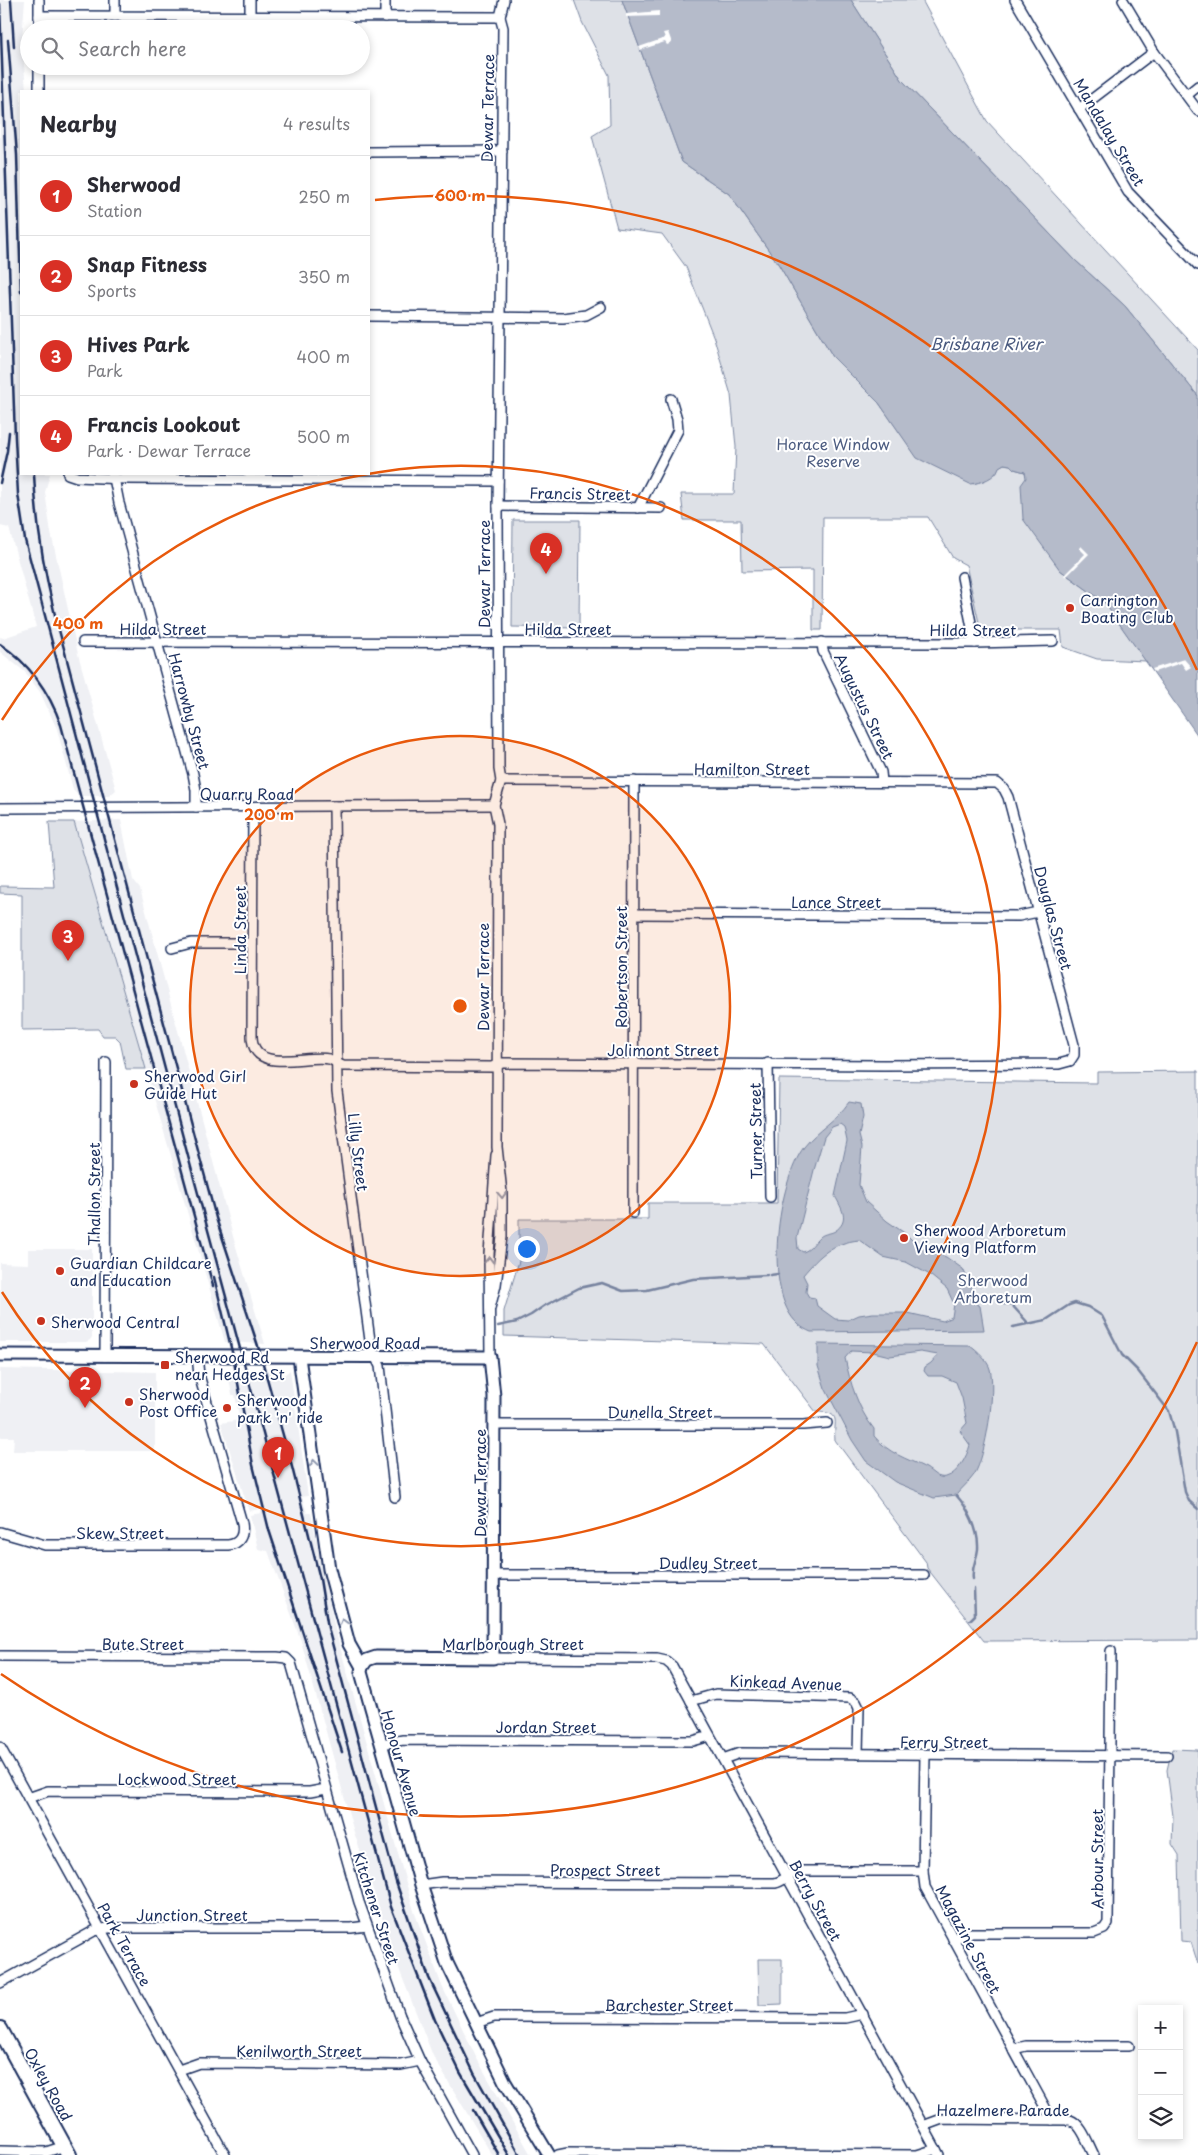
<!DOCTYPE html>
<html lang="en">
<head>
<meta charset="utf-8">
<style>
  :root { --surface:#fff; --page:#f7f7f7; --text:#2b2b33; --muted:#7c7c81; --line:#e1e1e2; --accent:#d93025 }
  body { margin:0; font-family:"Playpen Sans",sans-serif; background:var(--page); color:var(--text) }
  .controls { position:absolute; right:15px; bottom:15px; display:grid; overflow:hidden; border-radius:0px; box-shadow:0 2px 8px #0003 }
  .controls button { width:45px; height:45px; display:grid; place-items:center; padding:0; border:0; border-bottom:1px solid var(--line); background:var(--surface); color:var(--text); font:25px sans-serif }
  .you { position:absolute; left:526px; top:1248px; width:18px; height:18px; margin:-12px; border:4px solid #fff; border-radius:50%; background:#1a73e8; box-shadow:0 0 0 8px #1a73e833 }
  .badge { display:grid; place-items:center; width:32px; height:32px; border-radius:50%; background:var(--accent); color:#fff; font-size:16px; font-weight:700 }
  .pin { position:absolute; translate:-50% -41px; filter:drop-shadow(0 1px 2px #0008) }
  .pin::after { content:''; position:absolute; top:26px; width:18px; height:15px; background:inherit; clip-path:polygon(0 0,100% 0,50% 100%) }
  .list { margin:0; padding:0; list-style:none }
  h2 { display:flex; justify-content:space-between; align-items:center; height:65px; margin:0; padding:0 20px; font-size:21px }
  h2 small { font-size:16px; font-weight:400; color:var(--muted) }
  .list li { display:grid; grid-template-columns:32px 1fr auto; gap:15px; align-items:center; box-sizing:border-box; height:80px; padding:0 20px; border-top:1px solid var(--line) }
  .list b { display:block; font-size:19px; white-space:nowrap }
  .list p { margin:0; font-size:16px; white-space:nowrap; color:var(--muted) }
  .list em { font-size:16px; font-style:normal; color:var(--muted) }
  .icon { flex:none; width:28px; height:28px; fill:none; stroke:currentColor; stroke-width:2; stroke-linecap:round; stroke-linejoin:round }
  .map { position:relative; flex:none; width:1198px; height:2155px; overflow:hidden }
  .search { position:absolute; background:var(--surface); box-shadow:0 2px 8px #0003; left:20px; top:20px; width:350px; height:55px; display:flex; align-items:center; gap:12px; box-sizing:border-box; padding:0 18px; border-radius:28px; color:var(--muted); font-size:19px }
  .panel { position:absolute; background:var(--surface); box-shadow:0 2px 8px #0003; left:20px; top:90px; width:350px; height:385px; border-radius:0px }
  .map>svg:first-child { display:block }
  .built { fill:#eff0f4 }
  .green { fill:#dee1e7; stroke:#7c88a2 }
  .water { fill:#b5bbca; stroke:#77839f; fill-rule:evenodd }
  .pier { fill:#fff }
  .lines { fill:none; stroke-linecap:round; stroke-linejoin:round }
  .stream { stroke:#77839f; stroke-width:2.5 }
  .minor-casing { stroke:#1b2f5e; stroke-width:12 }
  .tertiary-casing { stroke:#1b2f5e; stroke-width:15 }
  .primary-casing { stroke:#1b2f5e; stroke-width:18 }
  .minor { stroke:#fff; stroke-width:9 }
  .tertiary { stroke:#fff; stroke-width:11 }
  .primary { stroke:#fff; stroke-width:14 }
  .rail { stroke:#1b2f5e; stroke-width:2.5 }
  .oneway { stroke:#8d97ae }
  .ring { fill:none; stroke:#e8590c; stroke-width:2.5 }
  .poi-dot { fill:#c8321e; stroke:#fff; stroke-width:2 }
  .labels { text-anchor:middle; dominant-baseline:central; stroke-width:4; stroke-linejoin:round; paint-order:stroke }
  .street-label { font-size:15px; fill:#1b2f5e; stroke:#fff }
  .park-label { font-size:15px; fill:#4c5c80; stroke:#fff }
  .poi-label { font-size:15px; fill:#1b2f5e; stroke:#fff; text-anchor:start }
  .water-label { font-size:16px; font-style:italic; fill:#49597e; stroke:#fff }
  .centre { fill:#e8590c; stroke:#fff; stroke-width:2.5 }
  .ring-label { font-size:15px; text-anchor:middle; font-weight:bold; fill:#e8590c; stroke:#fff; stroke-width:4; stroke-linejoin:round; paint-order:stroke }
</style>
</head>
<body>
<div class="map">
<svg width="1198" height="2155" viewBox="0 0 1198 2155">
  <rect width="100%" height="100%" fill="#fff"/>
  <filter id="ink" filterUnits="userSpaceOnUse"><feTurbulence type="fractalNoise" baseFrequency=".02" numOctaves="2"/><feDisplacementMap in="SourceGraphic" scale="10" xChannelSelector="R" yChannelSelector="G"/><feConvolveMatrix kernelMatrix="1 2 1 2 8 2 1 2 1" color-interpolation-filters="sRGB"/></filter>
  <g filter="url(#ink)">
    <g class="built">
      <polygon points="0,0 25,0 22,38 26,91 21,91 21,474 50,474 45,492 51,533 78,654 116,790 109,796 79,796 73,789 57,729 40,692 25,672 0,652 0,637 3,638 36,627 9,528 0,526"/>
      <polygon points="121,820 133,880 140,889 234,1240 265,1344 225,1342 74,822"/>
      <polygon points="28,1249 92,1249 92,1337 90,1340 86,1342 0,1342 0,1263 28,1264"/>
      <polygon points="0,1369 155,1372 155,1451 13,1451 14,1437 0,1437"/>
      <polygon points="255,1369 257,1375 270,1370 271,1375 284,1375 290,1370 308,1496 302,1497 307,1513 311,1513 335,1629 414,1911 442,1986 476,2057 531,2155 492,2155 433,2056 399,1969 353,1829 301,1641 268,1551 258,1549 250,1515 261,1513 261,1509 249,1511 221,1423 240,1420 235,1395 232,1395 228,1374 232,1374 232,1370"/>
    </g>
    <g class="green">
      <polygon points="574,0 622,0 682,162 729,194 779,265 833,357 879,403 917,457 974,484 997,473 998,467 1004,464 1010,465 1014,469 1025,472 1060,570 1104,602 1146,661 1097,659 1063,647 1061,630 998,630 988,637 982,636 966,565 953,558 928,517 823,517 822,630 813,630 813,570 742,571 741,520 684,520 681,494 734,494 736,447 731,395 714,338 686,267 662,234 617,228 592,136 610,125 609,75 582,22"/>
      <polygon points="851,0 922,0 987,121 1198,350 1198,396 1125,306 1076,261 902,80"/>
      <polygon points="513,520 580,520 579,628 512,627"/>
      <polygon points="49,822 74,822 146,1069 126,1069 120,1041 115,1036 103,1036 98,1029 22,1030 22,894 0,893 0,886 54,887"/>
      <path d="M1198,1071V1640L984,1641L927,1568L926,1562L835,1440C833,1421 843,1412 816,1412L764,1344L504,1336V1311L519,1261V1219H648V1203H777L779,1079L1097,1083V1072Z"/>
      <polygon points="1172,1749 1198,1750 1198,1964 1191,1942 1181,1941 1179,1855 1172,1844 1173,1816 1167,1770"/>
      <polygon points="758,1959 782,1959 782,2004 759,2005"/>
    </g>
    <g class="water">
      <path d="M622,0H851L902,80L1076,261L1125,306L1198,396V736L1104,602L1060,570L1023,519L1021,485L1026,478L1025,472L1014,469L1010,465L1004,464L999,467C996,478 981,483 970,484L917,458L879,403L833,357L779,265L729,194L682,162Z"/>
      <path d="M849,1102L861,1104L863,1117L859,1135L862,1147L859,1185L866,1202L887,1221L906,1234L920,1248L946,1257L963,1269L971,1286L974,1302L980,1306L984,1330L811,1332C806,1330 801,1327 798,1324C762,1292 778,1182 804,1147C817,1130 837,1120 849,1102ZM840,1124L844,1127L847,1141L835,1196C842,1209 850,1221 835,1231C830,1234 824,1233 820,1237C813,1243 812,1249 803,1252L798,1249L797,1238L814,1170L824,1137L832,1127ZM859,1240L883,1257L906,1262L930,1275L947,1289L954,1304L952,1317L943,1321L908,1313H873L859,1315L848,1320L835,1319L817,1306L815,1298L809,1297L806,1292L807,1283L803,1275C820,1255 832,1243 859,1240Z"/>
      <path d="M818,1344L970,1346C977,1351 988,1361 990,1369C996,1390 986,1456 974,1475C969,1482 962,1488 956,1495L934,1498L895,1482L866,1461L852,1440L825,1388L818,1366ZM851,1351L873,1352L890,1356L920,1352L938,1355L931,1363L925,1367L924,1371L928,1376H942L956,1382L962,1398L967,1423L960,1431L970,1445C967,1456 958,1474 946,1477C937,1479 933,1472 926,1468C906,1458 889,1454 874,1436V1429C858,1409 850,1382 845,1358Z"/>
    </g>
    <g class="pier">
      <polygon points="659,11 659,16 626,17 626,14"/>
      <polygon points="668,32 672,43 667,45 665,42 640,50 639,47 665,38 663,33"/>
      <polygon points="1081,546 1089,554 1066,577 1064,575 1085,554 1079,548"/>
      <polygon points="1184,659 1191,667 1186,670 1181,663 1154,672 1152,669"/>
    </g>
    <g class="lines">
      <g class="stream">
        <polyline points="770,1275 778,1274"/>
        <polyline points="1004,1304 1011,1304 1029,1324"/>
        <polyline points="498,1326 517,1322 531,1315 544,1306 579,1288 602,1283 623,1291 647,1290 693,1279 767,1275"/>
        <polyline points="1013,1327 1046,1320 1069,1305 1075,1303 1088,1307 1102,1316 1122,1355 1138,1371 1169,1411 1175,1432 1185,1492 1189,1501 1198,1509"/>
        <path d="M956,1495C968,1508 979,1530 978,1549C977,1560 971,1566 973,1579"/>
        <polyline points="970,1620 975,1615 974,1589"/>
      </g>
      <g class="minor-casing">
        <g id="minor">
          <polyline points="39,0 39,29"/>
          <polyline points="1015,0 1128,192 1198,265"/>
          <polyline points="1123,0 1154,52 1198,111"/>
          <polyline points="39,16 500,17"/>
          <polyline points="115,16 115,0"/>
          <polyline points="250,17 250,0"/>
          <polyline points="385,17 385,0"/>
          <polyline points="39,66 39,91"/>
          <polyline points="1187,95 1198,86"/>
          <polyline points="1079,109 1154,52"/>
          <polyline points="369,152 502,151"/>
          <polyline points="369,316 563,318 586,315 601,307"/>
          <polyline points="68,474 77,477 125,479 498,481"/>
          <polyline points="114,478 119,503 193,774 196,790 196,807"/>
          <polyline points="498,506 661,508"/>
          <polyline points="638,508 678,430 677,419 671,399"/>
          <polyline points="962,577 975,643"/>
          <polyline points="83,642 975,643 1053,641"/>
          <polyline points="822,642 823,651 881,772 882,782"/>
          <polyline points="334,806 337,1091 371,1348 380,1366 395,1497"/>
          <path d="M253,807L252,1037C254,1075 305,1054 329,1059C333,1060 338,1064 343,1066L492,1067L502,1063L884,1065L1059,1064L1070,1061L1074,1055V1045L1008,797L1004,789L997,783L501,781"/>
          <polyline points="0,808 494,805"/>
          <polyline points="634,914 1019,916 1038,912"/>
          <polyline points="172,948 191,943 252,943"/>
          <polyline points="768,1063 770,1197"/>
          <polyline points="633,1213 634,781"/>
          <polyline points="490,1308 496,1285 502,1237 502,1193 497,1147 498,824 494,805 501,781 499,769 498,506 503,28 500,17 504,0"/>
          <polyline points="105,1356 106,1062"/>
          <polyline points="490,1357 489,1254 496,1155"/>
          <polyline points="494,1425 803,1425 827,1423"/>
          <path d="M0,1532L45,1545H228C240,1544 244,1535 242,1523L199,1375L197,1356"/>
          <polyline points="493,1575 924,1575"/>
          <polyline points="0,1656 277,1657 286,1658 291,1663 359,1902 400,2016 420,2061 472,2155"/>
          <polyline points="493,1658 657,1659 666,1661 672,1666 939,2155"/>
          <polyline points="691,1701 716,1694 850,1698 856,1702 859,1708 858,1754"/>
          <polyline points="382,1744 403,1740 693,1741 710,1736"/>
          <polyline points="0,1747 225,2155"/>
          <polyline points="925,1755 923,1871 925,1887 1052,2120"/>
          <polyline points="723,1759 740,1753 1167,1756"/>
          <polyline points="28,1798 48,1791 310,1792 326,1789"/>
          <path d="M421,1885L442,1882L775,1883C785,1881 790,1872 800,1871H923"/>
          <polyline points="953,1939 968,1933 1094,1933 1104,1929 1108,1923 1111,1651"/>
          <polyline points="0,1983 94,1931 108,1928 351,1928 367,1926"/>
          <polyline points="476,2023 494,2017 845,2018 863,2014"/>
          <polyline points="1013,2049 1026,2046 1129,2046"/>
          <polyline points="179,2070 199,2063 401,2065 420,2061"/>
          <path d="M923,2126L942,2119L1070,2120C1082,2124 1088,2144 1094,2155"/>
          <polyline points="0,2151 46,2152 65,2146"/>
          <polyline points="558,2155 568,2153 917,2155 936,2149"/>
        </g>
      </g>
      <g class="tertiary-casing">
        <g id="tertiary">
          <polyline points="0,1355 490,1357 494,1396 493,1658 376,1657 367,1660 362,1667"/>
          <polyline points="299,1357 329,1569 349,1644 362,1667 361,1672 421,1885 447,1963 505,2082 549,2155"/>
        </g>
      </g>
      <g class="primary-casing">
        <polyline id="primary" points="0,2029 69,2155"/>
      </g>
      <use href="#minor" class="minor"/>
      <use href="#tertiary" class="tertiary"/>
      <use href="#primary" class="primary"/>
      <g class="rail">
        <polyline points="11,0 14,47"/>
        <polyline points="0,4 15,438 18,494 25,540 189,1160 391,1907 435,2020 460,2072 509,2155"/>
        <polyline points="8,40 17,155 21,292"/>
        <path d="M34,474C36,523 43,567 55,615L216,1218L258,1346L292,1467L320,1579L328,1628L396,1882L429,1978L474,2073L520,2155"/>
        <polyline points="0,483 7,451 9,432"/>
        <path d="M0,644C30,664 49,691 61,725L213,1286"/>
        <polyline points="214,1277 233,1356 253,1465 269,1530 342,1752"/>
        <polyline points="473,2110 499,2155"/>
      </g>
    </g>
    <defs><path id="oneway-chevron" d="M-2-3.5L2.5 0L-2 3.5" fill="none" stroke-width="1.6" stroke-linecap="round" stroke-linejoin="round" transform="scale(1.25)"/></defs>
    <g class="oneway">
      <use href="#oneway-chevron" transform="translate(502 1195) rotate(87)"/>
      <use href="#oneway-chevron" transform="translate(489 1260) rotate(-89)"/>
      <use href="#oneway-chevron" transform="translate(314 1463) rotate(-98)"/>
      <use href="#oneway-chevron" transform="translate(343 1622) rotate(-105)"/>
    </g>
  </g>
  <circle cx="460" cy="1006" r="270" fill="#e8590c" fill-opacity=".12"/>
  <g class="ring">
    <circle cx="460" cy="1006" r="270"/>
    <path d="M2 720A540 540 0 1 1 2 1292"/>
    <path d="M1197 1342A810 810 0 0 1 1 1674M375 200A810 810 0 0 1 1197 670"/>
  </g>
  <g class="poi-dot">
    <circle cx="1070" cy="608" r="5"/>
    <circle cx="134" cy="1084" r="5"/>
    <circle cx="904" cy="1238" r="5"/>
    <circle cx="60" cy="1271" r="5"/>
    <circle cx="41" cy="1321" r="5"/>
    <rect x="160" y="1360" width="10" height="10" rx="2.5"/>
    <circle cx="129" cy="1402" r="5"/>
    <circle cx="227" cy="1408" r="5"/>
  </g>
  <g class="labels">
    <g class="street-label">
      <text transform="translate(487 108) rotate(-89)">Dewar Terrace</text>
      <text transform="translate(1110 132) rotate(59)">Mandalay Street</text>
      <text transform="translate(580 493) rotate(1)">Francis Street</text>
      <text transform="translate(483 574) rotate(-90)">Dewar Terrace</text>
      <text x="163" y="628">Hilda Street</text>
      <text x="568" y="628">Hilda Street</text>
      <text x="973" y="629">Hilda Street</text>
      <text transform="translate(865 706) rotate(64)">Augustus Street</text>
      <text transform="translate(190 711) rotate(75)">Harrowby Street</text>
      <text x="752" y="768">Hamilton Street</text>
      <text x="247" y="793">Quarry Road</text>
      <text x="836" y="901">Lance Street</text>
      <text transform="translate(1054 918) rotate(75)">Douglas Street</text>
      <text transform="translate(239 930) rotate(-90)">Linda Street</text>
      <text transform="translate(620 967) rotate(-90)">Robertson Street</text>
      <text transform="translate(482 977) rotate(-90)">Dewar Terrace</text>
      <text x="663" y="1049">Jolimont Street</text>
      <text transform="translate(755 1131) rotate(-91)">Turner Street</text>
      <text transform="translate(359 1152) rotate(83)">Lilly Street</text>
      <text transform="translate(93 1194) rotate(-90)">Thallon Street</text>
      <text x="365" y="1342">Sherwood Road</text>
      <text x="660" y="1411">Dunella Street</text>
      <text transform="translate(479 1483) rotate(-90)">Dewar Terrace</text>
      <text x="120" y="1532">Skew Street</text>
      <text x="708" y="1562">Dudley Street</text>
      <text x="143" y="1643">Bute Street</text>
      <text x="513" y="1643">Marlborough Street</text>
      <text transform="translate(786 1682) rotate(2)">Kinkead Avenue</text>
      <text x="546" y="1726">Jordan Street</text>
      <text x="944" y="1741">Ferry Street</text>
      <text transform="translate(402 1763) rotate(74)">Honour Avenue</text>
      <text x="177" y="1778">Lockwood Street</text>
      <text transform="translate(1096 1859) rotate(-90)">Arbour Street</text>
      <text x="605" y="1869">Prospect Street</text>
      <text transform="translate(816 1900) rotate(61)">Berry Street</text>
      <text transform="translate(377 1908) rotate(72)">Kitchener Street</text>
      <text x="192" y="1914">Junction Street</text>
      <text transform="translate(969 1939) rotate(62)">Magazine Street</text>
      <text transform="translate(125 1944) rotate(61)">Park Terrace</text>
      <text x="669" y="2004">Barchester Street</text>
      <text x="299" y="2050">Kenilworth Street</text>
      <text transform="translate(49 2084) rotate(61)">Oxley Road</text>
      <text x="1003" y="2109">Hazelmere Parade</text>
    </g>
    <g class="park-label">
      <text x="833" y="443">Horace Window<tspan x="833" dy="17">Reserve</tspan></text>
      <text x="993" y="1279">Sherwood<tspan x="993" dy="17">Arboretum</tspan></text>
    </g>
    <g class="poi-label">
      <text x="1080" y="599">Carrington<tspan x="1080" dy="17">Boating Club</tspan></text>
      <text x="144" y="1075">Sherwood Girl<tspan x="144" dy="17">Guide Hut</tspan></text>
      <text x="914" y="1229">Sherwood Arboretum<tspan x="914" dy="17">Viewing Platform</tspan></text>
      <text x="70" y="1262">Guardian Childcare<tspan x="70" dy="17">and Education</tspan></text>
      <text x="51" y="1321">Sherwood Central</text>
      <text x="175" y="1356">Sherwood Rd<tspan x="175" dy="17">near Hedges St</tspan></text>
      <text x="139" y="1393">Sherwood<tspan x="139" dy="17">Post Office</tspan></text>
      <text x="237" y="1399">Sherwood<tspan x="237" dy="17">park 'n' ride</tspan></text>
    </g>
    <g class="water-label">
      <text x="986" y="343">Brisbane River</text>
    </g>
  </g>
  <circle cx="460" cy="1006" r="8" class="centre"/>
  <g class="ring-label">
    <text x="460" y="201">600 m</text>
    <text x="78" y="629">400 m</text>
    <text x="269" y="820">200 m</text>
  </g>
</svg>
<div class="controls">
<button>+</button>
<button>−</button>
<button><svg class="icon" aria-label="layers" viewBox="0 0 24 24"><path d="M12 4l9 5-9 5-9-5zM3 14l9 5 9-5"/></svg></button>
</div>
<div class="you"></div>
<div class="pin badge" style="left:278px;top:1478px">1</div>
<div class="pin badge" style="left:85px;top:1408px">2</div>
<div class="pin badge" style="left:68px;top:961px">3</div>
<div class="pin badge" style="left:546px;top:574px">4</div>
<div class="search"><svg class="icon" aria-label="search" viewBox="0 0 24 24"><circle cx="10" cy="10" r="6"/><path d="M15 15l6 6"/></svg>Search here</div>
<section class="panel">
<h2>Nearby<small>4 results</small></h2>
<ul class="list">
<li><span class="badge">1</span><div><b>Sherwood</b><p>Station</p></div><em>250 m</em></li>
<li><span class="badge">2</span><div><b>Snap Fitness</b><p>Sports</p></div><em>350 m</em></li>
<li><span class="badge">3</span><div><b>Hives Park</b><p>Park</p></div><em>400 m</em></li>
<li><span class="badge">4</span><div><b>Francis Lookout</b><p>Park · Dewar Terrace</p></div><em>500 m</em></li>
</ul>
</section>
</div>
</body>
</html>
